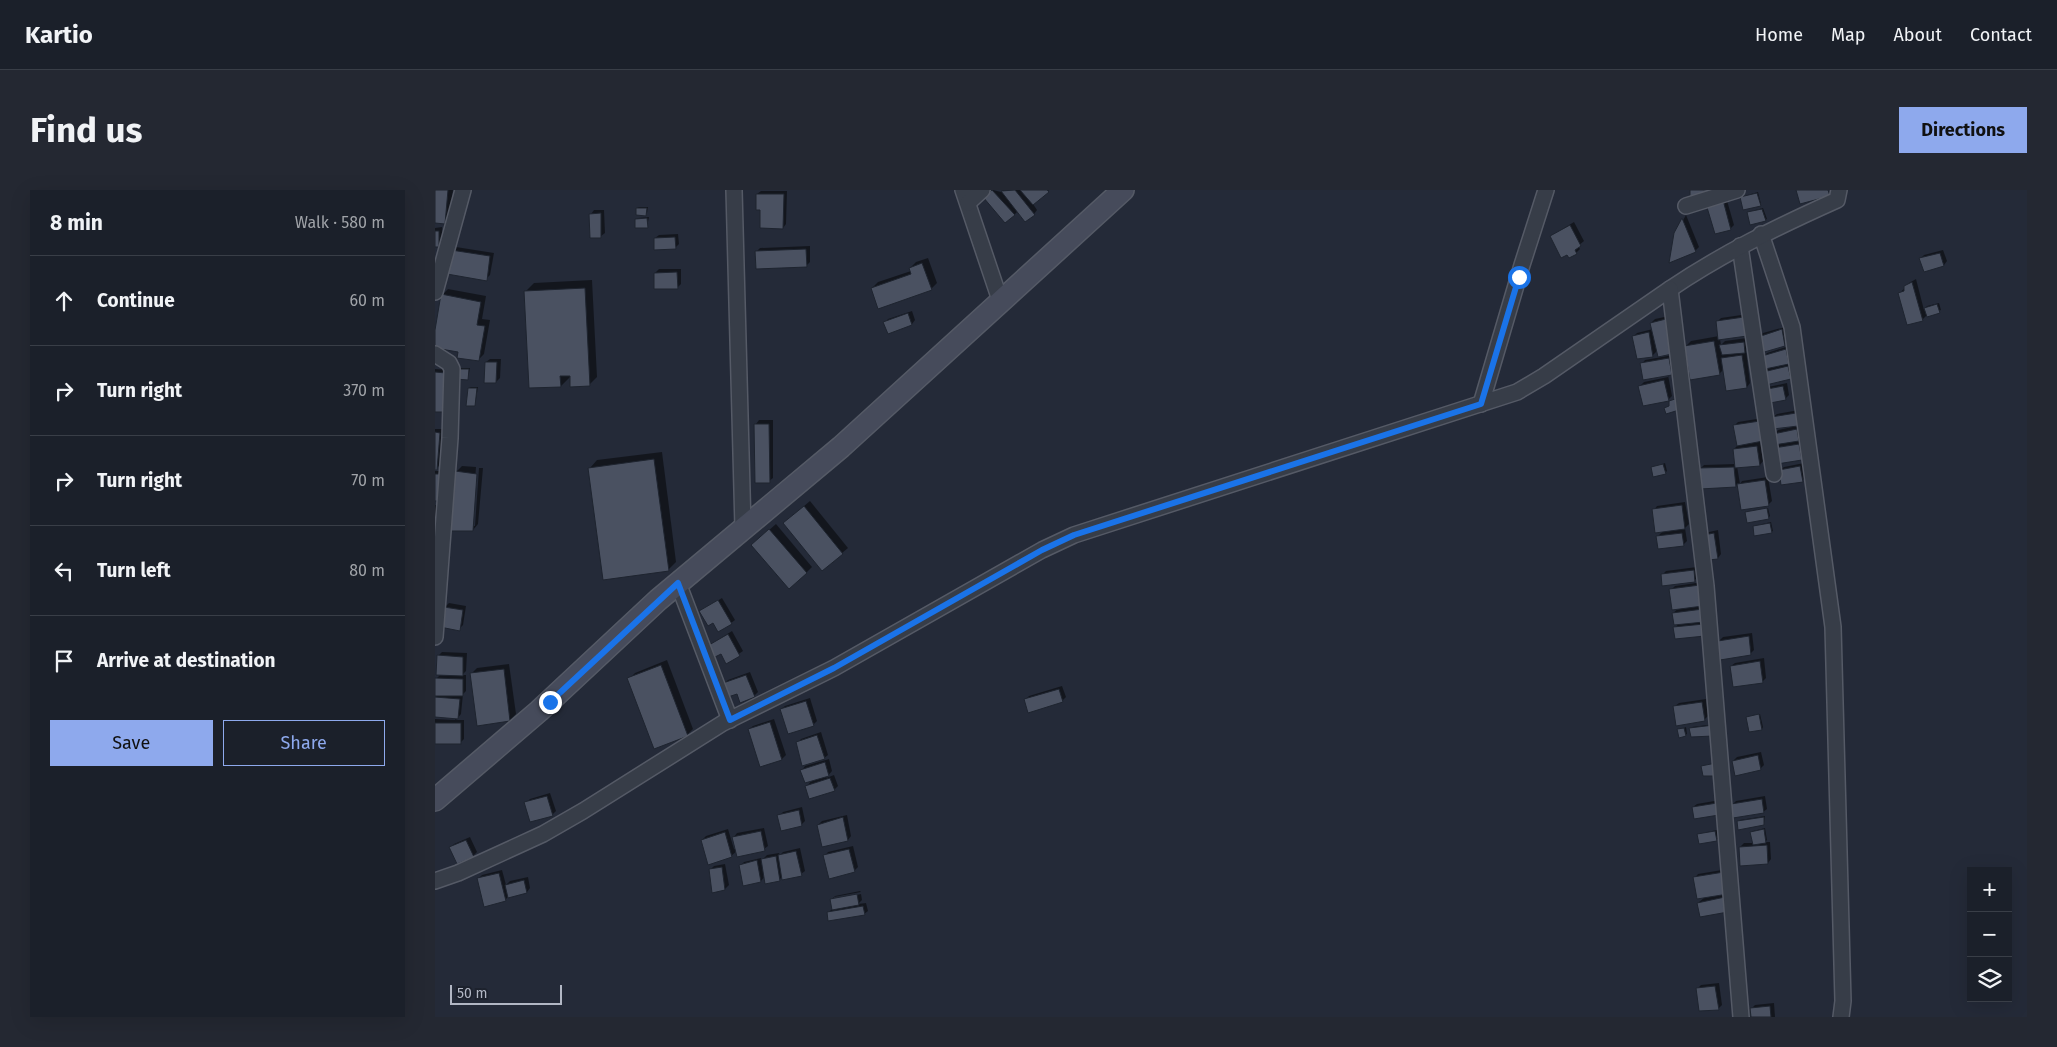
<!DOCTYPE html>
<html lang="en">
<head>
<meta charset="utf-8">
<style>
  :root { --surface:#1b202a; --page:#242832; --text:#f1f3f6; --muted:#a0a3a8; --line:#393e47; --accent:#8ea9ed }
  body { margin:0; font-family:"Fira Sans",sans-serif; background:var(--page); color:var(--text) }
  .controls { position:absolute; right:15px; bottom:15px; display:grid; overflow:hidden; border-radius:0px; box-shadow:0 5px 20px #0002 }
  .controls button { width:45px; height:45px; display:grid; place-items:center; padding:0; border:0; border-bottom:1px solid var(--line); background:var(--surface); color:var(--text); font:25px sans-serif }
  .scale { position:absolute; left:15px; bottom:12px; width:112px; box-sizing:border-box; padding-left:5px; border:2px solid #b2b7c4; border-top:0; font-size:14px; line-height:18px; white-space:nowrap; color:#b2b7c4; -webkit-text-stroke:4px #1d222d; paint-order:stroke }
  .stop { position:absolute; width:15px; height:15px; margin:-11px; border:4px solid #1a73e8; border-radius:50%; background:#fff }
  .stop.end { background:#1a73e8; border-color:#fff; box-shadow:0 1px 5px #0008 }
  .list { margin:0; padding:0; list-style:none }
  h2 { display:flex; justify-content:space-between; align-items:center; height:65px; margin:0; padding:0 20px; font-size:21px }
  h2 small { font-size:16px; font-weight:400; color:var(--muted) }
  .list li { display:grid; grid-template-columns:32px 1fr auto; gap:15px; align-items:center; box-sizing:border-box; height:90px; padding:0 20px; border-top:1px solid var(--line) }
  .list b { display:block; font-size:19px; white-space:nowrap }
  .list em { font-size:16px; font-style:normal; color:var(--muted) }
  .actions { display:flex; gap:10px; padding:15px 20px }
  .actions a { flex:1; padding:11px 0; border:1px solid var(--accent); border-radius:0px; text-align:center; font-size:18px; color:var(--accent) }
  .actions .main { background:var(--accent); color:#111 }
  .icon { flex:none; width:28px; height:28px; fill:none; stroke:currentColor; stroke-width:2; stroke-linecap:round; stroke-linejoin:round }
  .map { position:relative; flex:none; width:1592px; height:827px; overflow:hidden; border-radius:0px }
  header { display:flex; align-items:center; gap:30px; box-sizing:border-box; height:70px; padding:0 25px; background:var(--surface); border-bottom:1px solid var(--line) }
  header strong { font-size:24px }
  nav { display:flex; gap:28px; margin-inline-start:auto; font-size:18px }
  .intro { display:flex; align-items:center; justify-content:space-between; box-sizing:border-box; height:120px; padding:0 30px }
  h1 { margin:0; font-size:35px }
  .button { padding:12px 22px; border-radius:0px; background:var(--accent); color:#111; font-size:18px; font-weight:700 }
  main { display:flex; gap:30px; padding:0 30px }
  aside { flex:1; background:var(--surface); border-radius:0px; box-shadow:0 5px 20px #0002 }
  .map>svg:first-child { display:block }
  .shadow { fill:#0007 }
  .building { fill:#4a5161; stroke:#1e242f }
  .lines { fill:none; stroke-linecap:round; stroke-linejoin:round }
  .street-casing { stroke:#555a66; stroke-width:18 }
  .secondary-casing { stroke:#555a66; stroke-width:24 }
  .street { stroke:#373d48; stroke-width:15 }
  .secondary { stroke:#464b5b; stroke-width:21 }
  .route { stroke:#1a73e8; stroke-width:6 }
</style>
</head>
<body>
<header>
<strong>Kartio</strong>
<nav><a>Home</a><a>Map</a><a>About</a><a>Contact</a></nav>
</header>
<div class="intro"><h1>Find us</h1><a class="button">Directions</a></div>
<main>
<aside>
<h2>8 min<small>Walk · 580 m</small></h2>
<ul class="list">
<li><svg class="icon" aria-label="ahead" viewBox="0 0 24 24"><path d="M12 20V5M6 11l6-6 6 6"/></svg><div><b>Continue</b></div><em>60 m</em></li>
<li><svg class="icon" aria-label="right" viewBox="0 0 24 24"><path d="M7 20v-9h11M14 6l5 5-5 5"/></svg><div><b>Turn right</b></div><em>370 m</em></li>
<li><svg class="icon" aria-label="right" viewBox="0 0 24 24"><path d="M7 20v-9h11M14 6l5 5-5 5"/></svg><div><b>Turn right</b></div><em>70 m</em></li>
<li><svg class="icon" aria-label="left" viewBox="0 0 24 24"><path d="M17 20v-9H6M10 6l-5 5 5 5"/></svg><div><b>Turn left</b></div><em>80 m</em></li>
<li><svg class="icon" aria-label="arrive" viewBox="0 0 24 24"><path d="M6 21V4h12l-3 4 3 4H6"/></svg><div><b>Arrive at destination</b></div></li>
</ul>
<div class="actions"><a class="main">Save</a><a>Share</a></div>
</aside>
<div class="map">
<svg width="1592" height="827" viewBox="0 0 1592 827">
  <rect width="100%" height="100%" fill="#242a38"/>
  <g class="shadow">
    <polygon points="0,0 18,0 15,26 10,32 0,32"/>
    <polygon points="558,0 566,2 568,0 614,0 598,14 602,20 599,24 583,21 579,25 550,7"/>
    <polygon points="326,1 352,1 351,34 348,38 327,19 322,4"/>
    <polygon points="1323,2 1326,14 1325,15 1306,7"/>
    <polygon points="1291,7 1299,35 1295,39 1273,15"/>
    <polygon points="204,17 213,17 212,23 211,24 202,18"/>
    <polygon points="1328,18 1332,29 1330,30 1313,22"/>
    <polygon points="159,20 169,20 170,43 166,46 156,24"/>
    <polygon points="1251,25 1264,57 1260,61 1241,43"/>
    <polygon points="214,27 212,37 201,29 203,28"/>
    <polygon points="1139,32 1149,51 1143,56 1145,59 1141,63 1116,46"/>
    <polygon points="7,37 8,52 4,56 0,56 0,38"/>
    <polygon points="243,44 244,54 240,58 220,48 224,45"/>
    <polygon points="375,56 375,72 371,76 321,62 325,58"/>
    <polygon points="21,57 59,63 55,85 51,89 18,60"/>
    <polygon points="1508,60 1512,71 1509,75 1485,69 1489,65"/>
    <polygon points="493,68 502,93 496,99 437,98 443,92 476,81 475,78 481,72"/>
    <polygon points="224,79 246,79 246,94 242,98 220,83"/>
    <polygon points="1481,89 1489,120 1492,116 1504,113 1506,120 1491,126 1487,130 1465,103 1474,93"/>
    <polygon points="157,90 162,187 154,195 136,186 126,196 91,101 99,93"/>
    <polygon points="13,99 51,106 47,129 55,130 49,164 43,170 0,147 7,105"/>
    <polygon points="477,121 480,130 477,134 450,133 453,129"/>
    <polygon points="1313,124 1285,149 1286,155 1290,151 1312,148 1313,158 1311,160 1315,193 1312,197 1289,179 1284,184 1250,157 1256,151 1284,146 1282,132 1286,128"/>
    <polygon points="1234,126 1222,161 1218,165 1203,168 1198,147 1202,143 1218,139 1216,133 1220,129"/>
    <polygon points="1350,137 1353,151 1348,156 1324,147 1328,143"/>
    <polygon points="1354,156 1357,169 1352,174 1357,173 1359,184 1355,188 1329,182 1335,176 1328,167 1332,163"/>
    <polygon points="1238,165 1240,181 1236,184 1207,174 1210,170"/>
    <polygon points="55,169 66,169 65,188 61,192 51,172"/>
    <polygon points="24,178 35,178 33,188 23,179"/>
    <polygon points="0,179 14,180 0,220"/>
    <polygon points="1233,185 1237,206 1233,210 1205,196 1209,192 1233,187"/>
    <polygon points="1352,193 1354,205 1350,209 1331,213 1333,197"/>
    <polygon points="36,197 43,197 40,215 34,198"/>
    <polygon points="1364,220 1366,231 1360,237 1366,236 1367,246 1362,251 1368,251 1370,266 1366,269 1340,258 1346,252 1340,244 1343,240 1357,237 1357,235 1338,227 1342,224"/>
    <polygon points="1328,228 1325,250 1328,271 1325,275 1302,276 1305,294 1307,291 1333,287 1337,311 1333,315 1307,319 1303,293 1301,296 1265,279 1269,275 1300,274 1299,259 1303,255 1299,236 1303,232"/>
    <polygon points="324,230 338,230 338,288 334,291 321,234"/>
    <polygon points="0,239 8,239 5,275 1,279 0,279"/>
    <polygon points="227,262 241,372 233,380 155,278 162,270"/>
    <polygon points="1230,273 1232,281 1231,282 1217,278"/>
    <polygon points="1369,273 1371,287 1367,291 1345,280 1349,277"/>
    <polygon points="27,276 41,277 37,336 40,336 44,278 48,278 43,334 38,340 21,282"/>
    <polygon points="0,281 10,281 0,310"/>
    <polygon points="375,311 413,358 407,363 356,327"/>
    <polygon points="1250,312 1254,334 1250,338 1252,351 1248,355 1222,347 1229,340 1219,320 1222,316"/>
    <polygon points="0,315 5,316 3,337 0,340"/>
    <polygon points="1333,318 1335,326 1333,328 1311,323"/>
    <polygon points="1336,332 1338,341 1336,342 1319,336"/>
    <polygon points="341,334 377,377 371,383 324,349"/>
    <polygon points="1283,340 1286,364 1283,368 1270,346 1274,342"/>
    <polygon points="1262,377 1263,387 1259,391 1227,385 1231,381"/>
    <polygon points="1268,392 1273,441 1240,438 1244,433 1238,423 1244,418 1236,400 1240,396"/>
    <polygon points="287,408 300,430 296,433 279,431 266,421"/>
    <polygon points="14,413 31,416 28,435 24,439 7,436 10,417"/>
    <polygon points="297,441 308,461 292,472 286,463 275,455"/>
    <polygon points="1317,443 1319,460 1315,464 1284,451 1288,447"/>
    <polygon points="7,462 32,463 31,481 27,485 31,485 31,501 28,504 26,524 21,530 29,530 29,549 25,553 0,553 0,529 20,530 21,528 0,526 1,507 3,505 1,489 6,484 3,466"/>
    <polygon points="1329,468 1331,488 1328,491 1296,476 1300,473"/>
    <polygon points="232,470 258,539 252,545 194,489 200,483"/>
    <polygon points="74,474 81,524 75,530 36,484 42,478"/>
    <polygon points="315,482 323,502 319,506 289,494 293,490"/>
    <polygon points="627,496 631,507 627,511 590,510 594,506"/>
    <polygon points="375,508 382,531 378,535 346,519 350,516"/>
    <polygon points="1271,509 1273,526 1269,530 1240,516 1244,513"/>
    <polygon points="1325,524 1328,537 1327,539 1312,527"/>
    <polygon points="339,529 351,565 347,569 326,576 314,539 318,536"/>
    <polygon points="1280,534 1279,543 1255,538 1257,537"/>
    <polygon points="1251,537 1252,544 1250,545 1244,540"/>
    <polygon points="386,542 393,565 388,569 363,553 366,549"/>
    <polygon points="1326,562 1329,575 1325,579 1298,571 1302,567"/>
    <polygon points="394,569 397,581 391,588 399,585 403,596 399,600 372,596 378,589 367,580 370,576"/>
    <polygon points="115,603 121,621 117,625 91,613 95,609"/>
    <polygon points="1330,606 1332,619 1328,622 1297,615 1301,611"/>
    <polygon points="1285,610 1287,620 1258,617 1262,614"/>
    <polygon points="367,617 370,631 366,635 344,626 348,622"/>
    <polygon points="412,625 416,646 413,650 383,635 387,631"/>
    <polygon points="1330,626 1329,633 1303,632 1305,630"/>
    <polygon points="329,638 333,656 329,659 302,661 296,666 267,650 271,646 293,639 299,659 301,659 299,647 302,643"/>
    <polygon points="1330,638 1332,650 1330,652 1335,652 1336,669 1333,673 1305,657 1309,653 1319,653 1317,642 1318,641"/>
    <polygon points="1282,640 1283,649 1281,650 1263,644"/>
    <polygon points="35,647 42,662 38,666 16,658 19,654"/>
    <polygon points="418,656 423,677 419,681 390,666 393,662"/>
    <polygon points="365,658 370,681 366,684 348,686 344,690 330,686 326,691 306,675 309,672 326,668 326,671 332,665 344,663 345,665 348,662"/>
    <polygon points="290,674 294,695 290,699 275,680 279,676"/>
    <polygon points="1293,679 1296,717 1263,713 1270,707 1260,688 1263,684"/>
    <polygon points="67,680 71,695 75,691 93,687 95,698 92,702 74,706 70,710 43,689 47,685"/>
    <polygon points="425,701 426,702 399,707 400,706"/>
    <polygon points="426,704 427,710 423,714 431,713 433,721 429,724 394,722 398,718 397,709 399,707 399,710"/>
    <polygon points="1284,793 1287,815 1283,819 1262,799 1266,795"/>
    <polygon points="1339,813 1340,827 1318,827 1316,819 1320,815"/>
  </g>
  <g class="building">
    <polygon points="0,0 13,0 10,34 0,33"/>
    <polygon points="557,0 580,25 570,33 548,7"/>
    <polygon points="580,0 600,25 590,32 566,1"/>
    <polygon points="585,0 612,0 614,2 598,15"/>
    <polygon points="1255,0 1274,0 1274,3 1255,12"/>
    <polygon points="1361,0 1393,0 1395,6 1365,14"/>
    <polygon points="1322,3 1326,16 1308,20 1305,7"/>
    <polygon points="321,4 349,4 348,39 325,38 325,20 321,20"/>
    <polygon points="1288,10 1296,40 1280,44 1271,14"/>
    <polygon points="201,18 212,18 211,26 201,25"/>
    <polygon points="1327,19 1331,31 1315,35 1312,22"/>
    <polygon points="166,23 166,48 155,48 154,24"/>
    <polygon points="212,28 213,38 200,38 200,29"/>
    <polygon points="1247,28 1261,62 1234,73 1239,43"/>
    <polygon points="1135,35 1146,56 1140,60 1142,64 1134,68 1132,65 1126,68 1115,46"/>
    <rect x="0" y="41" width="4" height="16"/>
    <polygon points="240,47 241,59 219,60 219,48"/>
    <polygon points="371,59 372,77 321,79 320,61"/>
    <polygon points="16,60 55,66 52,91 12,84"/>
    <polygon points="1505,63 1509,76 1489,82 1484,68"/>
    <polygon points="487,73 497,100 443,119 436,98 476,84 474,78"/>
    <polygon points="242,82 243,99 219,99 219,83"/>
    <polygon points="1477,92 1488,131 1472,135 1463,103 1469,101 1469,96"/>
    <polygon points="150,98 155,196 135,197 135,186 125,186 126,197 94,198 89,101"/>
    <polygon points="6,104 46,112 42,135 50,136 44,171 22,168 23,162 0,158 0,140"/>
    <polygon points="1502,114 1505,123 1492,127 1489,118"/>
    <polygon points="473,123 477,135 453,144 448,132"/>
    <polygon points="1309,127 1312,146 1283,150 1281,131"/>
    <polygon points="1231,129 1237,164 1223,167 1215,133"/>
    <polygon points="1347,139 1350,156 1326,163 1323,147"/>
    <polygon points="1214,142 1218,167 1202,169 1197,146"/>
    <polygon points="1279,151 1285,185 1255,190 1249,156"/>
    <polygon points="1309,152 1310,163 1287,165 1284,155"/>
    <polygon points="1351,159 1354,174 1330,179 1327,166"/>
    <polygon points="1307,165 1312,198 1291,201 1286,168"/>
    <polygon points="1234,168 1237,185 1208,190 1205,173"/>
    <polygon points="50,172 62,172 61,193 49,193"/>
    <polygon points="1353,176 1356,189 1331,195 1328,182"/>
    <polygon points="22,179 34,179 33,190 21,189"/>
    <polygon points="0,182 11,183 10,222 0,222"/>
    <polygon points="1229,190 1234,211 1208,216 1203,196"/>
    <polygon points="1348,196 1351,210 1330,214 1327,200"/>
    <polygon points="33,198 42,198 40,216 31,216"/>
    <polygon points="1240,209 1244,220 1231,224 1229,218 1234,216 1234,211"/>
    <polygon points="1361,223 1363,236 1338,239 1336,227"/>
    <polygon points="1325,231 1328,251 1302,256 1298,235"/>
    <polygon points="319,234 334,234 335,293 320,293"/>
    <polygon points="1362,239 1364,251 1339,255 1338,244"/>
    <polygon points="0,242 5,243 2,280 0,280"/>
    <polygon points="1364,254 1367,270 1342,274 1339,258"/>
    <polygon points="1322,256 1325,276 1300,278 1298,259"/>
    <polygon points="219,269 234,381 168,390 153,278"/>
    <polygon points="1228,274 1231,284 1218,287 1216,277"/>
    <polygon points="1365,276 1368,292 1346,295 1344,280"/>
    <polygon points="1299,277 1301,297 1265,299 1264,278"/>
    <polygon points="20,281 42,284 38,341 15,341"/>
    <polygon points="0,284 7,284 6,311 0,311"/>
    <polygon points="1330,290 1334,316 1306,320 1302,294"/>
    <polygon points="1247,315 1250,339 1220,343 1217,319"/>
    <polygon points="369,316 408,364 387,381 348,333"/>
    <polygon points="1332,318 1334,329 1312,333 1310,322"/>
    <polygon points="1335,333 1337,343 1319,346 1318,336"/>
    <polygon points="334,339 372,383 354,399 316,355"/>
    <polygon points="1247,343 1249,356 1223,359 1221,346"/>
    <polygon points="1279,343 1283,369 1273,370 1269,345"/>
    <polygon points="1259,380 1260,392 1227,396 1226,384"/>
    <polygon points="1265,395 1268,416 1237,420 1234,399"/>
    <polygon points="283,410 297,434 283,442 278,433 273,436 264,421"/>
    <polygon points="9,417 28,420 25,441 5,437"/>
    <polygon points="1268,419 1269,432 1239,435 1237,423"/>
    <polygon points="1269,434 1270,446 1240,449 1238,437"/>
    <polygon points="293,444 305,466 291,474 286,464 280,467 274,455"/>
    <polygon points="1314,446 1316,465 1285,470 1283,451"/>
    <polygon points="2,465 28,467 28,486 1,485"/>
    <polygon points="1325,471 1328,493 1298,497 1295,476"/>
    <polygon points="226,475 253,546 219,559 192,488"/>
    <polygon points="69,479 75,531 42,536 35,483"/>
    <polygon points="311,485 320,507 305,513 302,504 293,507 288,493"/>
    <polygon points="0,488 28,489 28,506 0,506"/>
    <polygon points="624,499 628,512 593,523 589,509"/>
    <polygon points="0,507 25,509 23,529 0,527"/>
    <polygon points="371,511 379,536 353,544 345,519"/>
    <polygon points="1267,512 1270,531 1241,536 1238,516"/>
    <polygon points="1324,524 1327,540 1314,542 1311,527"/>
    <polygon points="335,532 347,570 325,577 313,539"/>
    <rect x="0" y="533" width="26" height="21"/>
    <polygon points="1279,535 1278,546 1256,547 1254,538"/>
    <polygon points="1249,538 1251,546 1244,548 1242,539"/>
    <polygon points="382,545 390,569 367,576 361,552"/>
    <polygon points="1323,565 1326,580 1300,586 1297,571"/>
    <polygon points="390,572 394,586 370,593 365,580"/>
    <polygon points="1281,573 1282,586 1268,586 1266,576"/>
    <polygon points="395,588 400,601 374,609 370,596"/>
    <polygon points="112,606 118,626 95,632 89,612"/>
    <polygon points="1327,609 1329,623 1298,628 1296,614"/>
    <polygon points="1282,613 1284,625 1259,629 1257,617"/>
    <polygon points="364,620 367,636 346,641 342,625"/>
    <polygon points="408,627 413,651 387,657 382,635"/>
    <polygon points="1329,627 1329,635 1303,640 1302,631"/>
    <polygon points="1329,639 1331,653 1318,655 1315,642"/>
    <polygon points="326,641 330,661 302,667 297,647"/>
    <polygon points="1280,641 1282,651 1264,654 1262,644"/>
    <polygon points="290,642 297,667 273,675 266,650"/>
    <polygon points="31,650 39,667 22,674 14,657"/>
    <polygon points="1332,655 1333,674 1305,676 1304,657"/>
    <polygon points="414,659 420,682 394,689 388,665"/>
    <polygon points="361,661 367,686 347,690 343,665"/>
    <polygon points="341,666 345,691 330,694 326,669"/>
    <polygon points="322,670 326,692 308,696 304,675"/>
    <polygon points="287,677 290,700 277,703 274,679"/>
    <polygon points="1289,682 1293,704 1262,709 1258,687"/>
    <polygon points="64,683 71,711 49,717 42,688"/>
    <polygon points="89,690 92,703 73,708 70,695"/>
    <polygon points="422,704 424,715 397,720 395,709"/>
    <polygon points="1290,707 1293,722 1265,727 1262,713"/>
    <polygon points="428,716 430,725 393,731 392,722"/>
    <polygon points="1280,796 1284,820 1264,821 1261,798"/>
    <polygon points="1335,816 1336,827 1316,827 1315,818"/>
  </g>
  <g class="lines">
    <g class="street-casing">
      <g id="street">
        <polyline points="299,0 308,338"/>
        <polyline points="528,0 566,113"/>
        <polyline points="533,13 547,0"/>
        <polyline points="1251,16 1302,0"/>
        <polyline points="1326,44 1357,137 1398,437 1408,811 1406,827"/>
        <polyline points="1305,56 1339,284"/>
        <path d="M1235,99C1288,63 1344,36 1402,10L1404,0"/>
        <polyline points="0,102 28,0"/>
        <polyline points="0,164 14,173 17,179 15,248 0,447"/>
        <polyline points="1046,214 1087,75 1111,0"/>
        <polyline points="243,393 295,530"/>
        <polyline points="0,691 23,683 108,644 148,621 288,533 399,478 607,360 639,345 1082,202 1109,186 1235,99 1271,396 1306,827"/>
      </g>
    </g>
    <g class="secondary-casing">
      <polyline id="secondary" points="0,610 104,521 223,410 406,257 688,0"/>
    </g>
    <use href="#street" class="street"/>
    <use href="#secondary" class="secondary"/>
  </g>
  <g class="lines">
    <polyline class="route" points="115,512 243,393 295,530 399,478 607,360 639,345 1046,214 1084,87"/>
  </g>
</svg>
<div class="controls">
<button>+</button>
<button>−</button>
<button><svg class="icon" aria-label="layers" viewBox="0 0 24 24"><path d="M12 4l9 5-9 5-9-5zM3 14l9 5 9-5"/></svg></button>
</div>
<div class="scale">50 m</div>
<div class="stop" style="left:1084px;top:87px"></div>
<div class="stop end" style="left:115px;top:512px"></div>
</div>
</main>
</body>
</html>
